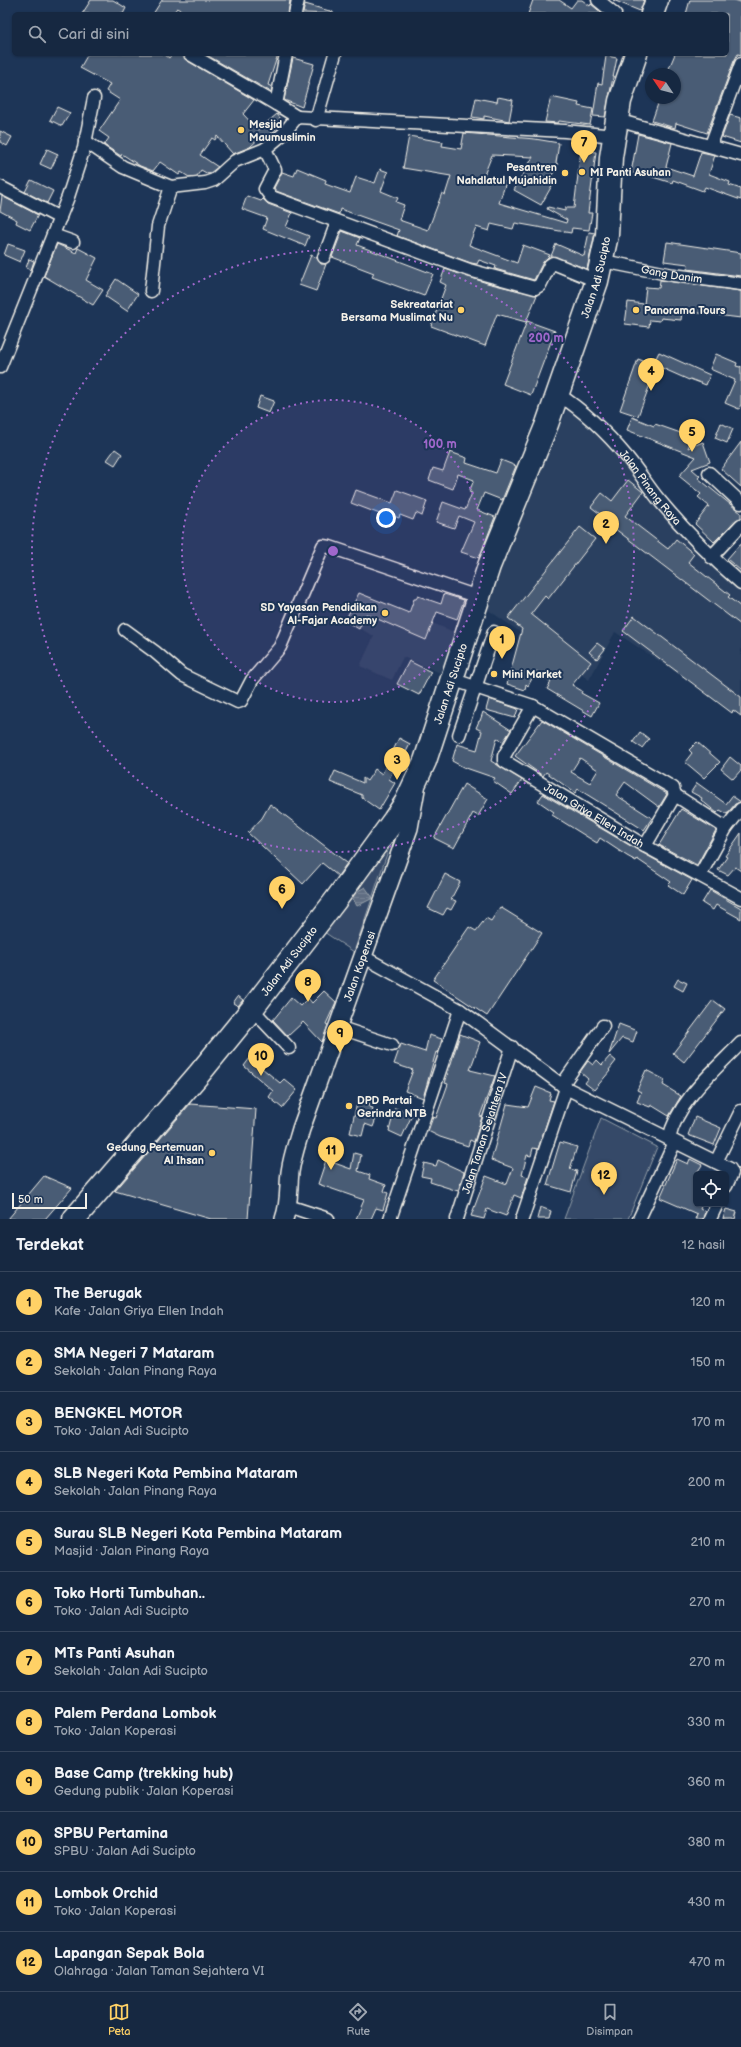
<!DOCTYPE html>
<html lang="id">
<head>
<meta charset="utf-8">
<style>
  :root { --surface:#162841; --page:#23344c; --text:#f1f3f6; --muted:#9ea6b1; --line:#35445a; --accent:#ffd166 }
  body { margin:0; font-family:"Balsamiq Sans",sans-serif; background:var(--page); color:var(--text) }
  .controls { position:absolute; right:12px; bottom:12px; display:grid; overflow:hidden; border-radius:6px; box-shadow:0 1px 3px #0004 }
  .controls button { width:36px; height:36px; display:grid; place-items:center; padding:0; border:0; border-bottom:1px solid var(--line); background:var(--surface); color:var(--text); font:20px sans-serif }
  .compass { position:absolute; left:645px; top:68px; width:36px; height:36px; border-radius:50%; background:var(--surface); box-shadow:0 1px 3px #0004; rotate:305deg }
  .scale { position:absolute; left:12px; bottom:10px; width:75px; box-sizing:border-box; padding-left:4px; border:2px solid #f4f1e8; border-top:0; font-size:11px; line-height:14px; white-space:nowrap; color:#f4f1e8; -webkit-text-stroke:3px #1d3557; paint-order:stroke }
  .you { position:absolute; left:386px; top:518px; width:14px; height:14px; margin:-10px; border:3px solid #fff; border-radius:50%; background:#1a73e8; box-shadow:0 0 0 6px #1a73e833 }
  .badge { display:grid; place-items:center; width:26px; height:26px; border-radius:50%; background:var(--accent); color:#111; font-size:13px; font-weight:700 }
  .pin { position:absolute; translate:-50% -33px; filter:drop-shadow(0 1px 2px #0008) }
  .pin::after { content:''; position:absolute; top:21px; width:14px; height:12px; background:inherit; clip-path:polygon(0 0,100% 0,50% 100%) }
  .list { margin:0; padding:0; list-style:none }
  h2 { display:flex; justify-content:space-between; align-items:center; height:52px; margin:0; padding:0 16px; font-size:17px }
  h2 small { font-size:13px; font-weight:400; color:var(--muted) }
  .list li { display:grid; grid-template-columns:26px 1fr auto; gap:12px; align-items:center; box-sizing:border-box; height:60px; padding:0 16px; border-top:1px solid var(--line) }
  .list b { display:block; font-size:15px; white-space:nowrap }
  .list p { margin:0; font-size:13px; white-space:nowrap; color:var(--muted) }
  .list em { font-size:13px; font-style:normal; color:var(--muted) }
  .icon { flex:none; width:22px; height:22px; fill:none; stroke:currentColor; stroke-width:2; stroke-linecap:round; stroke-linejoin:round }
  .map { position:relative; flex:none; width:741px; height:1219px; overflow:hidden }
  .search { position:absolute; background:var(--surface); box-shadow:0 1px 3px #0004; left:12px; right:12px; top:12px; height:44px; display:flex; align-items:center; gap:10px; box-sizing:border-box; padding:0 14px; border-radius:6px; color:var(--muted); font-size:15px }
  .sheet { height:772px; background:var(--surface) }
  nav { display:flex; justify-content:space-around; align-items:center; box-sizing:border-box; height:56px; border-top:1px solid var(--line); background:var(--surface); font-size:11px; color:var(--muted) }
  nav a { display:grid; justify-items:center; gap:2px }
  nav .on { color:var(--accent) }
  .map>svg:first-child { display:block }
  .built { fill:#2a4060 }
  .park { fill:#354a67; stroke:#949ea8 }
  .water { fill:url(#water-rules); stroke:#9aa2ab }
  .building { fill:#485b74; stroke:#f4f1e8; fill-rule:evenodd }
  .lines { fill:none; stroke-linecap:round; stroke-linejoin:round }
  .street-casing { stroke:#f4f1e8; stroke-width:15 }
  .secondary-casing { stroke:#f4f1e8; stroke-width:20 }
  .highway-casing { stroke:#f4f1e8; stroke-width:25 }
  .street { stroke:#1d3557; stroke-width:12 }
  .secondary { stroke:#1d3557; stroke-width:17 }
  .highway { stroke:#1d3557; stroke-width:22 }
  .ring { fill:none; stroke:#9f67cb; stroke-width:2; stroke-dasharray:2 4 }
  .poi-dot { fill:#ffd166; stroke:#1d3557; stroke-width:1.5 }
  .labels { text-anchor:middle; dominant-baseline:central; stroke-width:4; stroke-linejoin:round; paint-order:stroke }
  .poi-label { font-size:11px; font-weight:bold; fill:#f4f1e8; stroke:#1d3557; text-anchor:start }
  .street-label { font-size:11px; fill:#f4f1e8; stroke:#1d3557 }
  .centre { fill:#9f67cb; stroke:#1d3557; stroke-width:2 }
  .ring-label { font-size:12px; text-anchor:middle; font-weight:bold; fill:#9f67cb; stroke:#1d3557; stroke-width:4; stroke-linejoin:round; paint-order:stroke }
</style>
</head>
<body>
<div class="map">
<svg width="741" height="1219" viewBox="0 0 741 1219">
  <defs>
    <pattern id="water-rules" width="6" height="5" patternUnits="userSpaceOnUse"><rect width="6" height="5" fill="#5e6d82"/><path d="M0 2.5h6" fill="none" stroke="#768294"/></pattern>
  </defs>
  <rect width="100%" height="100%" fill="#1d3557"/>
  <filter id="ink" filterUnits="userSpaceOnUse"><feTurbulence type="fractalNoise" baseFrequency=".025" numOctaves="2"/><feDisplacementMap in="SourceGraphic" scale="8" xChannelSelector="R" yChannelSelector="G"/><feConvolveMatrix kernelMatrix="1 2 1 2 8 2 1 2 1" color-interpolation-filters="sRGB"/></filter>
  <g filter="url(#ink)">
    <g class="built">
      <polygon points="568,407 595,422 663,509 741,580 741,715 615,632 589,680 484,607"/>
      <polygon points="359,593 459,634 445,675 403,657 392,680 360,666 374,636 345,621"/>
    </g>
    <g class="park">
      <polygon points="397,824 354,952 321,930"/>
      <polygon points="601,1118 657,1147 628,1219 564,1219"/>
    </g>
    <polygon class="water" points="365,887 373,898 357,906 351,895"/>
    <g class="building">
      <polygon points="91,0 113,0 126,8 123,14 82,14"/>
      <polygon points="162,0 290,0 288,14 186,14 177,8 172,14 153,14"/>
      <polygon points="533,0 559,0 571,8 577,0 582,0 590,6 591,4 603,14 528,14"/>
      <polygon points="613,0 644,0 640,11"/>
      <polygon points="690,0 734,0 741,2 741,55 738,54 734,61 707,133 676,123 675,128 652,121 660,98 675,98 675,74 667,73 675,54 727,54 727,14 686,14"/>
      <polygon points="305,4 333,12 333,14 303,13"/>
      <polygon points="88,54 164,54 169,58 172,54 183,54 186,60 254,100 243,114 258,130 277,114 283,122 267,137 264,134 250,147 233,154 217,136 215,140 212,138 200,155 218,167 210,173 208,174 201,170 197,176 189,177 181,172 179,175 160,162 153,171 140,166 122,154 121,156 104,145 109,138 99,131 120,100 106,91 110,84 80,68"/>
      <polygon points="205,54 278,54 268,85 272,87 271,92"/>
      <polygon points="606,56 617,58 605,117 593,116 598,83 602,84"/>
      <polygon points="293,58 314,64 302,107 284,100"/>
      <polygon points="498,97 513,100 509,121 484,116 484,119 472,117 476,98 497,102"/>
      <polygon points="551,97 579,103 578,106 593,109 590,125 559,121 558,123 545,122"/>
      <polygon points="57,107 70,113 62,126 50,120"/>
      <polygon points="730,115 741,118 741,143 722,137"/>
      <polygon points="0,131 12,137 7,146 0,142"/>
      <polygon points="464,133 535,139 559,143 556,163 558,164 550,179 554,182 541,205 514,190 533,157 492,155 484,175 506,182 499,203 566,223 567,220 547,209 548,207 565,211 565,208 574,208 581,150 596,152 588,213 592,213 589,230 572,228 571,233 515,223 513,229 491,224 489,231 476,227 469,245 517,263 523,245 550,255 543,262 534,280 495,269 496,266 479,260 477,264 471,263 397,236 399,230 340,209 339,214 276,191 274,188 282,172 294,176 297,168 326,180 325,184 350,193 356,177 375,183 380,169 388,172 381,191 398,198 396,202 404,205 399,220 428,230 442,193 445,195 451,176 403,168 409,136 443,142 442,146 461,149"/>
      <polygon points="638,134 672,143 666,167 693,176 701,152 715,155 709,174 730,182 729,185 741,189 741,200 705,187 703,191 673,180 672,183 643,174 631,173"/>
      <polygon points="47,149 58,154 51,169 40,164"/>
      <polygon points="31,180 53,191 47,203 25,192"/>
      <polygon points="2,196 38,215 30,230 16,223 17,220 0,211"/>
      <polygon points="247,196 261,201 263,199 268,204 292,213 286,227 309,236 305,246 263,229 267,218 242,209"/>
      <polygon points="342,231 360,238 357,245 433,274 424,296 372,277 374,273 332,257"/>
      <polygon points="589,232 595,233 587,269 551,256 556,244 584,256"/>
      <polygon points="667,242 741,253 741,276 687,269 688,264 664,261"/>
      <polygon points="8,244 25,250 20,262 4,255"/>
      <polygon points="57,244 76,253 78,248 97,258 86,280 103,290 93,305 44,276"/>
      <polygon points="311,255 317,258 321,264 326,264 316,291 299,285"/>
      <polygon points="29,259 34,261 31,270 26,268"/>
      <polygon points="445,269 487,283 537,295 526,322 497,314 485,346 431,326 446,285 440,282"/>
      <polygon points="116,279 138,294 127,311 105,296"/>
      <polygon points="660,280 741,291 741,318 682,311 681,320 661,318 660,321 650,320 649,327 625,324 628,302 644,304 646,287 659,288"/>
      <polygon points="527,321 555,331 531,395 503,384"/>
      <polygon points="659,352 710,375 706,385 690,379 689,380 653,364"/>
      <polygon points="716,354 737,363 736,366 740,367 741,366 741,404 739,409 725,403 735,380 710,369"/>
      <polygon points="638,359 657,366 638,416 620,410"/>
      <polygon points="260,396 274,401 269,413 256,408"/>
      <polygon points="632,417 654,426 655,424 692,437 688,448 703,442 710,462 692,469 700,476 698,478 741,513 741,518 736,520 714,542 695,524 709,506 698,497 701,494 679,476 696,457 627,430"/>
      <polygon points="721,423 733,429 727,443 715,438"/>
      <polygon points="741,442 741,487 721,469"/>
      <polygon points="115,449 122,454 115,465 107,460"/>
      <polygon points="450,452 467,458 466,463 496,473 501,460 516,466 502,500 484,493 477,510 495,517 479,558 461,552 474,522 459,516 454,528 436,522 443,502 465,510 472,493 469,492 474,480 458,474 453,489 429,480 433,468 443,471"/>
      <polygon points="628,480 643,492 625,516 668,549 676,539 694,554 688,562 730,595 728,597 741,607 741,625 610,525 612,523 591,507 602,493 612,501"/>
      <polygon points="356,490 392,503 397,490 427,501 422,516 416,513 413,520 400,515 399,518 386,513 385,516 351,503"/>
      <polygon points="580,527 595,539 548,599 545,596 531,614 591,662 572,685 582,691 581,693 599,703 592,716 547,689 551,682 536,671 528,686 526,684 525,690 507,684 522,629 508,618"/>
      <polygon points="741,543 741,571 727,559"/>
      <polygon points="359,593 409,613 414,599 416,599 418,596 441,604 444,594 464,600 457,619 437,612 426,640 366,614 359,629 345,621"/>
      <polygon points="634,616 741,697 741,716 733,710 732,713 623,631"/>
      <polygon points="597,643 605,649 597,659 589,652"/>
      <polygon points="409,661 431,672 419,695 397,684"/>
      <polygon points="489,699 518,709 515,718 486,710"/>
      <polygon points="483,712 511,730 503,742 497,738 491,761 522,780 512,794 493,781 495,778 463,767 452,761 457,744 477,750 482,731 476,728 479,721 480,721"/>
      <path d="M542,720L667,794L659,807L625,782L616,795L652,818L644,830L578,789L575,793L546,772L543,776L515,756ZM580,758L598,770L590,783L571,772Z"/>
      <polygon points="640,732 649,739 642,748 633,742"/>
      <polygon points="399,738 410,744 405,754 401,753 389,779 395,783 379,810 362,798 362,795 330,782 335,771 363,783 363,778 367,781 375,769 382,774"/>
      <polygon points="697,742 720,762 704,778 685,762 692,753 689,750"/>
      <polygon points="730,757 741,766 741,770 733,779 721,769"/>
      <polygon points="697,783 726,804 732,796 741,802 735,804 727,814 720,810 717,813 701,800 702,798 691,792"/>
      <polygon points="464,784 488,799 478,816 473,813 454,848 434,838"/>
      <polygon points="543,794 641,852 692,880 683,895 668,885 671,882 637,859 636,861 627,856 600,838 597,843 552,815 554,812 538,801"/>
      <polygon points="270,804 347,863 338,876 322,863 303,884 248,833 262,818"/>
      <polygon points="681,809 716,830 697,865 659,845"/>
      <polygon points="741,833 741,871 735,867 728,875 718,870 727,857 725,856"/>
      <polygon points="445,874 460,882 451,899 456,901 451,910 447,908 443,915 428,908"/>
      <polygon points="710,890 741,908 741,919 716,905 713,910 702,903"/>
      <polygon points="500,907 542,933 487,1016 433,980 469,927 476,931 486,918 491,921"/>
      <polygon points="678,979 687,983 683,991 674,986"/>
      <polygon points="324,991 336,1002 326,1024 328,1025 322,1042 303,1022 288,1036 273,1020 291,998 300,1006 308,998 312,1003"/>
      <polygon points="238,996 243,1000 238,1006 233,1003"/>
      <polygon points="713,1000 725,1009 684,1062 673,1053"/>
      <polygon points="619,1024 637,1031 633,1042 622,1038 609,1054"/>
      <polygon points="460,1034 480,1042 470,1070 495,1076 480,1116 482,1117 474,1142 470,1140 468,1146 440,1137 428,1131 433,1117 436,1118 448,1084 445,1083"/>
      <polygon points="429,1035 442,1039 438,1053 436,1052 423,1098 405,1091 413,1070 394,1064 401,1044 425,1052"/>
      <polygon points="610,1056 616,1061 609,1070 610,1071 594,1090 585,1083 588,1079 580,1072 588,1061 593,1065 597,1060 602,1065"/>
      <polygon points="250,1058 280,1083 284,1079 297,1090 282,1108 269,1097 273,1091 244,1066"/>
      <polygon points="646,1070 665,1080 663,1085 681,1096 669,1116 651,1105 650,1107 637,1102 641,1092 637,1090"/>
      <polygon points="536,1087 551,1093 549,1100 554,1101 538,1149 533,1148 531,1156 527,1155 522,1175 528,1177 521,1198 514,1195 506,1216 487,1209 484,1219 471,1216 486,1176 507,1184 513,1168 491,1160 507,1104 528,1107"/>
      <polygon points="358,1099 370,1102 369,1107 373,1108 371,1114 377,1116 373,1127 365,1124 362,1136 350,1133"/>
      <polygon points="190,1104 256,1109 248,1219 211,1219 115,1191"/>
      <polygon points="395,1108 412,1115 402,1137 389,1131"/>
      <polygon points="695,1117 721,1128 714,1145 688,1135"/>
      <polygon points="560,1142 577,1147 570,1169 577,1171 571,1192 547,1185"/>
      <polygon points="354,1153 361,1155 358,1171 370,1175 369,1179 386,1185 384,1191 388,1193 383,1210 376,1208 371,1219 356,1219 364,1200 318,1184 326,1160 351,1169"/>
      <polygon points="677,1159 688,1164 690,1159 702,1165 696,1174 696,1204 702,1204 700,1209 705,1212 703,1219 695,1219 697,1214 660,1198"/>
      <polygon points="438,1160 464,1172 458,1191 430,1182 431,1178 421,1176 424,1163 436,1166"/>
      <polygon points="44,1176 72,1188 45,1219 8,1219"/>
      <polygon points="540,1207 551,1211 549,1219 537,1219"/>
      <polygon points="726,1209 737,1212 735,1219 723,1219"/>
    </g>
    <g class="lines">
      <g class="street-casing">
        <g id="street">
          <polyline points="598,0 615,14"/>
          <polyline points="295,14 298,0"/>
          <polyline points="190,54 276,104"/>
          <polyline points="286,54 276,104 297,117"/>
          <polyline points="316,120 335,54"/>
          <polyline points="617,120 741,155"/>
          <polyline points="85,141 123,167 171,187 205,183 214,180 235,161 265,149 283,134 297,117 565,131 614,136"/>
          <polyline points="712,142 741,64"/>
          <polyline points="265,149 275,170 265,189 271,197 469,270 535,288 540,285 550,265 553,263 597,281"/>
          <polyline points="0,187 60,218"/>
          <polyline points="53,235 73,242"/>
          <polyline points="324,257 337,222"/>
          <path id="s1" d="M603,261L673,275L741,284"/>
          <polyline points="151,291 158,226 171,187"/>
          <polyline points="0,367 68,197 84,148 94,98"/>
          <path id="s2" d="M558,394C584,411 607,433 627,457C639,471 648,487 660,501C685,531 712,558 741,583"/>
          <polyline points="709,473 741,503"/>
          <polyline points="711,557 741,525"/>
          <polyline points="125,630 155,652 182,675 238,702 241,701 252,680 280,647 323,546 330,547 478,597"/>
          <polyline points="451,679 533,706 673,788 675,795"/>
          <path id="s3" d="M533,706L504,756V761L645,846L741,898"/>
          <polyline points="459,735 494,632"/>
          <polyline points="675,795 726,828"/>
          <polyline points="645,846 675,795"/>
          <polyline points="700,875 726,828 741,809"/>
          <polyline points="362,956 460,1010 566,1088 730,1169 732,1173 726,1186"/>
          <polyline points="252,1009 289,1048"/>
          <polyline points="338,1027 392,1045"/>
          <polyline points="562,1085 603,1026"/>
          <path d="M669,1139C677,1101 715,1070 741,1043"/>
          <polyline points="716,1162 741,1111"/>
          <polyline points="288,1206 328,1219"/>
          <polyline points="390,1219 460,1010"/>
          <path id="s4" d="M457,1219L512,1047"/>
          <polyline points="522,1219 566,1088"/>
          <polyline points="639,1219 675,1142"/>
          <polyline points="710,1219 717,1204"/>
        </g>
      </g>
      <g class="secondary-casing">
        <g id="secondary">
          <path id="s5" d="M284,1219C290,1203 288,1189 290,1172C292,1157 297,1143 301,1129L409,828L416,789"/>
        </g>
      </g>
      <g class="highway-casing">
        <g id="highway">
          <polyline points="652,14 657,0"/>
          <path id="s6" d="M74,1219L199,1074L252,1009L335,901L394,820L406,802L425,761L489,566L547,424L597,281L607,235L611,157L620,101L636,54"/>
        </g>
      </g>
      <use href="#street" class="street"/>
      <use href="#secondary" class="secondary"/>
      <use href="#highway" class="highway"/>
    </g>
  </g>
  <circle cx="333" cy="551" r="151" fill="#9f67cb" fill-opacity=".12"/>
  <g class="ring">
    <circle cx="333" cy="551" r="151"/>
    <circle cx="333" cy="551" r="301"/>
  </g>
  <g class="poi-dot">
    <circle cx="241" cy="130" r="4"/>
    <circle cx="582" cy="172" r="4"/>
    <circle cx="565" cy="173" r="4"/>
    <circle cx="461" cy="310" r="4"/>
    <circle cx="636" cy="310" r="4"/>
    <circle cx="385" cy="613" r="4"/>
    <circle cx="494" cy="674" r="4"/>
    <circle cx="349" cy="1106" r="4"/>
    <circle cx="212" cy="1153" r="4"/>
  </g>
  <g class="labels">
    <g class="poi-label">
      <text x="249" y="124">Mesjid<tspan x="249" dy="13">Maumuslimin</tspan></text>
      <text x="557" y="167" text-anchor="end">Pesantren<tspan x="557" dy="13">Nahdlatul Mujahidin</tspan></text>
      <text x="590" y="172">MI Panti Asuhan</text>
      <text x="453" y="304" text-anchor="end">Sekreatariat<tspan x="453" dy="13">Bersama Muslimat Nu</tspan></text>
      <text x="644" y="310">Panorama Tours</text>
      <text x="377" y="607" text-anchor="end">SD Yayasan Pendidikan<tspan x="377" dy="13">Al-Fajar Academy</tspan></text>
      <text x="502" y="674">Mini Market</text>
      <text x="357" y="1100">DPD Partai<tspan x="357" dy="13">Gerindra NTB</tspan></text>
      <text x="204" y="1147" text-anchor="end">Gedung Pertemuan<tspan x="204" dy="13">Al Ihsan</tspan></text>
    </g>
    <g class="street-label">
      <text stroke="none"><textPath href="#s1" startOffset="70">Gang Danim</textPath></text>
      <text stroke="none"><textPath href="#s6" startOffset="1092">Jalan Adi Sucipto</textPath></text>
      <text stroke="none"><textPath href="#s2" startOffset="132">Jalan Pinang Raya</textPath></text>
      <text stroke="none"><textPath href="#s6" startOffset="660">Jalan Adi Sucipto</textPath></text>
      <text stroke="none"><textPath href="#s3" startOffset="168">Jalan Griya Ellen Indah</textPath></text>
      <text stroke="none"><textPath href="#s6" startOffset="336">Jalan Adi Sucipto</textPath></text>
      <text stroke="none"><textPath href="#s5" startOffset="265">Jalan Koperasi</textPath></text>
      <text stroke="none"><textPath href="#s4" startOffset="90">Jalan Taman Sejahtera IV</textPath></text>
    </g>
  </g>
  <circle cx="333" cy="551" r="6" class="centre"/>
  <g class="ring-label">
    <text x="546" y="342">200 m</text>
    <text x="440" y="448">100 m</text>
  </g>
</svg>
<div class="controls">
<button><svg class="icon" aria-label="locate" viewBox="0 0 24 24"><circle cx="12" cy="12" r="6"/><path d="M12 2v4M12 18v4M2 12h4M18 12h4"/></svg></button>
</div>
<svg class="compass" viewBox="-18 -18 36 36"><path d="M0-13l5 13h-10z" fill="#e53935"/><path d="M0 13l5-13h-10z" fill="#9ea6b1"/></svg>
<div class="scale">50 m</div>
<div class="you"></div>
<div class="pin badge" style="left:502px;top:659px">1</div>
<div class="pin badge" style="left:606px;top:544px">2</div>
<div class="pin badge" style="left:397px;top:780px">3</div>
<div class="pin badge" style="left:651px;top:391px">4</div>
<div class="pin badge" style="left:692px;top:452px">5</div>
<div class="pin badge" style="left:282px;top:909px">6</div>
<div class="pin badge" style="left:584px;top:163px">7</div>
<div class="pin badge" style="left:308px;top:1002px">8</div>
<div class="pin badge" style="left:340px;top:1053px">9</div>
<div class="pin badge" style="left:261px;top:1076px">10</div>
<div class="pin badge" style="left:331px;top:1170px">11</div>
<div class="pin badge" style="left:604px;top:1195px">12</div>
<div class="search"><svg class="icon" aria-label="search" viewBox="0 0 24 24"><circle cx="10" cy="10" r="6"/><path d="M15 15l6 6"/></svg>Cari di sini</div>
</div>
<section class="sheet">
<h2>Terdekat<small>12 hasil</small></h2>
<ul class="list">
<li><span class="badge">1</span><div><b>The Berugak</b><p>Kafe · Jalan Griya Ellen Indah</p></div><em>120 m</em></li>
<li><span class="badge">2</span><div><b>SMA Negeri 7 Mataram</b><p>Sekolah · Jalan Pinang Raya</p></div><em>150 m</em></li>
<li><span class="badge">3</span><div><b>BENGKEL MOTOR</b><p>Toko · Jalan Adi Sucipto</p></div><em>170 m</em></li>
<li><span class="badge">4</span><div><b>SLB Negeri Kota Pembina Mataram</b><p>Sekolah · Jalan Pinang Raya</p></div><em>200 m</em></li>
<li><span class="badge">5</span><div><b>Surau SLB Negeri Kota Pembina Mataram</b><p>Masjid · Jalan Pinang Raya</p></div><em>210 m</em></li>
<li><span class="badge">6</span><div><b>Toko Horti Tumbuhan..</b><p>Toko · Jalan Adi Sucipto</p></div><em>270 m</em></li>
<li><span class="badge">7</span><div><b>MTs Panti Asuhan</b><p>Sekolah · Jalan Adi Sucipto</p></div><em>270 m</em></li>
<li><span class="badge">8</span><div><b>Palem Perdana Lombok</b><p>Toko · Jalan Koperasi</p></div><em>330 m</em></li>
<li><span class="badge">9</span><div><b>Base Camp (trekking hub)</b><p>Gedung publik · Jalan Koperasi</p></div><em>360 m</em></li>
<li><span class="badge">10</span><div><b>SPBU Pertamina</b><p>SPBU · Jalan Adi Sucipto</p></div><em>380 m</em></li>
<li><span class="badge">11</span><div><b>Lombok Orchid</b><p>Toko · Jalan Koperasi</p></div><em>430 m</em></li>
<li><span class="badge">12</span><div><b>Lapangan Sepak Bola</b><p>Olahraga · Jalan Taman Sejahtera VI</p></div><em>470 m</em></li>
</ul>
</section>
<nav>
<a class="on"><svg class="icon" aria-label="map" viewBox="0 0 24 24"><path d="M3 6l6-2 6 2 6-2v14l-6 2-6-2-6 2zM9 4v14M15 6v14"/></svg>Peta</a>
<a><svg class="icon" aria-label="directions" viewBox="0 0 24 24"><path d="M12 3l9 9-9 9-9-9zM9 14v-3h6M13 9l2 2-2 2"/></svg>Rute</a>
<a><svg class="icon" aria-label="saved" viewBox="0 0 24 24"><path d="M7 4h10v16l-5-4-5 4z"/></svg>Disimpan</a>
</nav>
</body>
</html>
